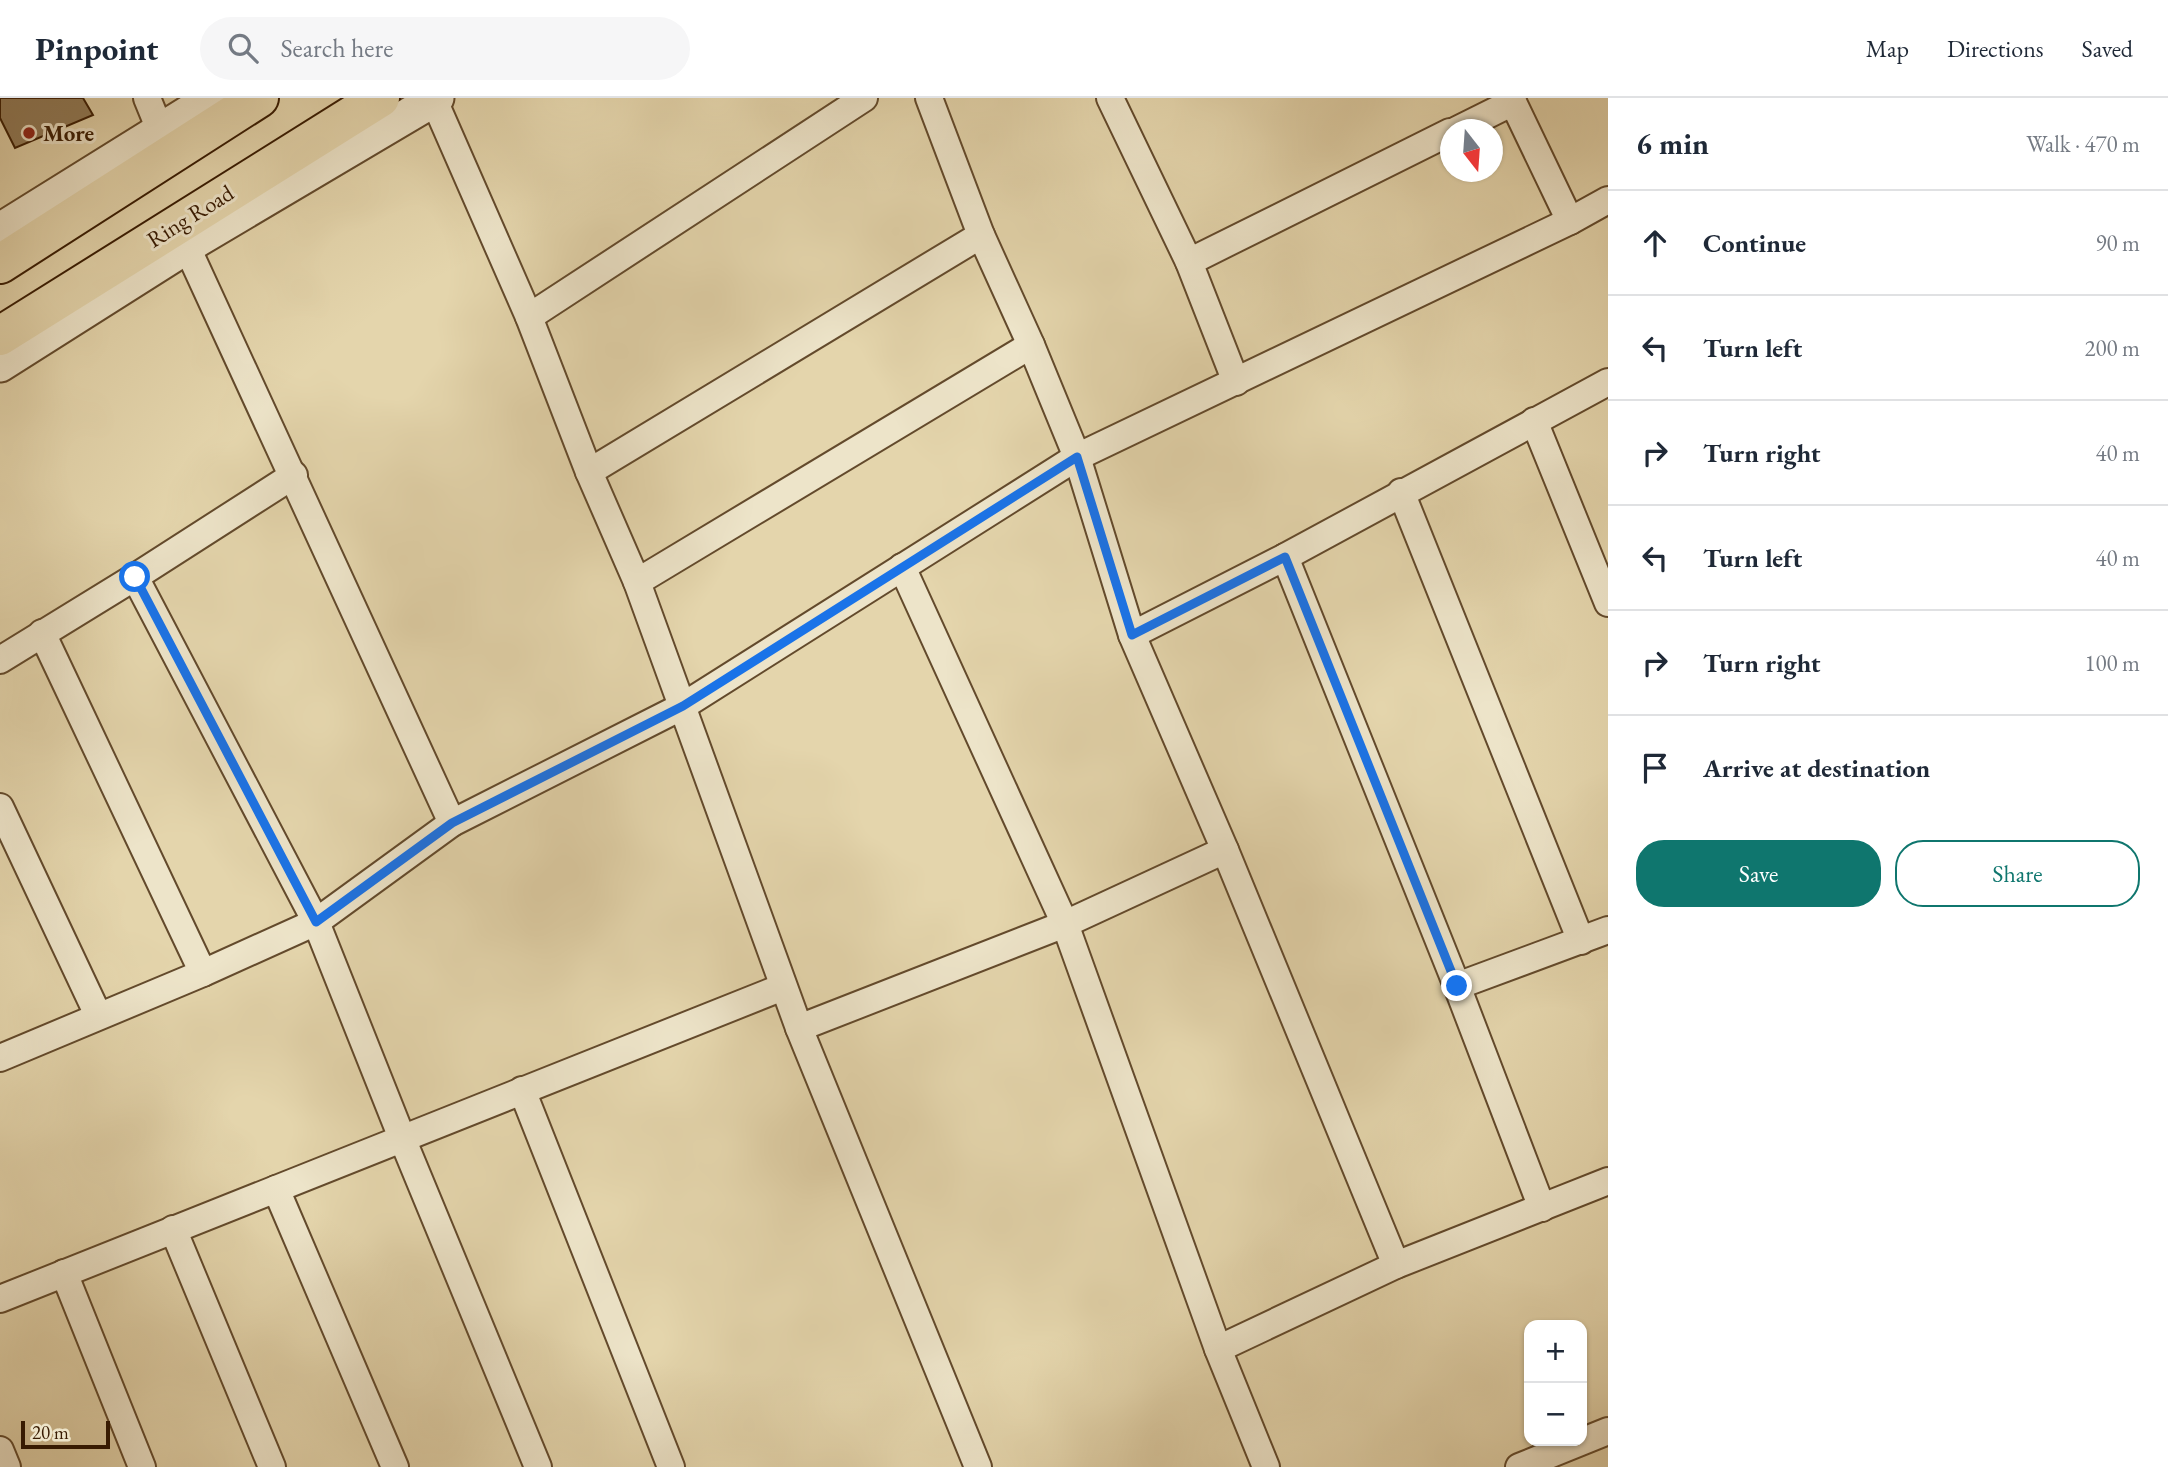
<!DOCTYPE html>
<html lang="en">
<head>
<meta charset="utf-8">
<style>
  :root { --surface:#fff; --page:#f6f6f7; --text:#1f2937; --muted:#747a83; --line:#e0e1e3; --accent:#0f766e }
  body { margin:0; font-family:"EB Garamond",serif; background:var(--page); color:var(--text) }
  .controls { position:absolute; right:21px; bottom:21px; display:grid; overflow:hidden; border-radius:14px; box-shadow:0 2px 5px #0004 }
  .controls button { width:63px; height:63px; display:grid; place-items:center; padding:0; border:0; border-bottom:2px solid var(--line); background:var(--surface); color:var(--text); font:35px sans-serif }
  .compass { position:absolute; left:1440px; top:21px; width:63px; height:63px; border-radius:50%; background:var(--surface); box-shadow:0 2px 5px #0004; rotate:163deg }
  .scale { position:absolute; left:21px; bottom:18px; width:89px; box-sizing:border-box; padding-left:7px; border:4px solid #381b02; border-top:0; font-size:19px; line-height:24px; white-space:nowrap; color:#381b02; -webkit-text-stroke:5px #ede4c9; paint-order:stroke }
  .stop { position:absolute; width:21px; height:21px; margin:-16px; border:5px solid #1a73e8; border-radius:50%; background:#fff }
  .stop.end { background:#1a73e8; border-color:#fff; box-shadow:0 2px 7px #0008 }
  .list { margin:0; padding:0; list-style:none }
  h2 { display:flex; justify-content:space-between; align-items:center; height:91px; margin:0; padding:0 28px; font-size:30px }
  h2 small { font-size:23px; font-weight:400; color:var(--muted) }
  .list li { display:grid; grid-template-columns:46px 1fr auto; gap:21px; align-items:center; box-sizing:border-box; height:105px; padding:0 28px; border-top:2px solid var(--line) }
  .list b { display:block; font-size:26px; white-space:nowrap }
  .list em { font-size:23px; font-style:normal; color:var(--muted) }
  .actions { display:flex; gap:14px; padding:21px 28px }
  .actions a { flex:1; padding:16px 0; border:2px solid var(--accent); border-radius:28px; text-align:center; font-size:24px; color:var(--accent) }
  .actions .main { background:var(--accent); color:#fff }
  .icon { flex:none; width:38px; height:38px; fill:none; stroke:currentColor; stroke-width:2; stroke-linecap:round; stroke-linejoin:round }
  .map { position:relative; flex:none; width:1608px; height:1369px; overflow:hidden }
  header { display:flex; align-items:center; gap:42px; box-sizing:border-box; height:98px; padding:0 35px; background:var(--surface); border-bottom:2px solid var(--line) }
  header strong { font-size:33px }
  nav { display:flex; gap:38px; margin-inline-start:auto; font-size:24px }
  .search { width:490px; height:63px; background:var(--page); display:flex; align-items:center; gap:18px; box-sizing:border-box; padding:0 24px; border-radius:38px; color:var(--muted); font-size:26px }
  main { display:flex }
  aside { flex:1; background:var(--surface) }
  .map>svg:first-child { display:block }
  .building { fill:#917c5a; stroke:#381b02; stroke-width:2 }
  .lines { fill:none; stroke-linecap:round; stroke-linejoin:round }
  .minor-casing { stroke:#634a2c; stroke-width:30 }
  .tertiary-casing { stroke:#634a2c; stroke-width:37 }
  .trunk-casing { stroke:#381b02; stroke-width:42 }
  .minor { stroke:#ede4c9; stroke-width:26 }
  .tertiary { stroke:#ede4c9; stroke-width:33 }
  .trunk { stroke:#e4d5ac; stroke-width:38 }
  .route { stroke:#1a73e8; stroke-width:9 }
  .poi-dot { fill:#8f2418; stroke:#ede4c9; stroke-width:2.5 }
  .labels { text-anchor:middle; dominant-baseline:central; stroke-width:6; stroke-linejoin:round; paint-order:stroke }
  .poi-label { font-size:23px; font-weight:bold; fill:#381b02; stroke:#ede4c9; text-anchor:start }
  .street-label { font-size:23px; fill:#381b02; stroke:#ede4c9 }
</style>
</head>
<body>
<header>
<strong>Pinpoint</strong>
<div class="search"><svg class="icon" aria-label="search" viewBox="0 0 24 24"><circle cx="10" cy="10" r="6"/><path d="M15 15l6 6"/></svg>Search here</div>
<nav><a>Map</a><a>Directions</a><a>Saved</a></nav>
</header>
<main>
<div class="map">
<svg width="1608" height="1369" viewBox="0 0 1608 1369">
  <rect width="100%" height="100%" fill="#e4d5ac"/>
  <filter id="stains"><feTurbulence type="fractalNoise" baseFrequency=".00286" numOctaves="4"/><feColorMatrix values="0 0 0 0 .2 0 0 0 0 .09 0 0 0 0 .02 0 0 0 .5 -.17"/></filter>
  <radialGradient id="worn" r=".72"><stop offset=".6" stop-color="#630" stop-opacity="0"/><stop offset="1" stop-color="#630" stop-opacity=".3"/></radialGradient>
  <polygon class="building" points="0,0 83,0 93,17 15,50 0,20"/>
  <g class="lines">
    <g class="minor-casing">
      <g id="minor">
        <polyline points="147,0 167,49"/>
        <polyline points="433,0 529,219 589,374 637,484 799,930 978,1369"/>
        <polyline points="929,0 981,137 1031,247 1077,359 1132,537 1225,752 1396,1167"/>
        <polyline points="1110,0 1189,164 1236,284"/>
        <polyline points="1511,0 1570,123"/>
        <polyline points="1457,32 1513,4"/>
        <polyline points="179,132 452,725"/>
        <polyline points="1189,164 1450,34"/>
        <polyline points="529,219 864,0"/>
        <polyline points="1534,323 1608,505"/>
        <polyline points="589,374 981,137"/>
        <polyline points="1401,394 1581,843"/>
        <polyline points="1285,459 1457,888 1542,1110"/>
        <polyline points="902,469 1065,826 1218,1251 1266,1369"/>
        <polyline points="135,479 316,824 402,1040 538,1369"/>
        <polyline points="637,484 1031,247"/>
        <polyline points="42,535 203,875"/>
        <polyline points="1132,537 1285,459 1608,284"/>
        <polyline points="0,562 135,479 294,377"/>
        <polyline points="0,709 98,917"/>
        <polyline points="1457,888 1608,832"/>
        <polyline points="799,930 1065,826 1225,752"/>
        <polyline points="0,960 203,875 316,824 452,725 683,608 1077,359 1570,123 1608,102"/>
        <polyline points="522,992 671,1369"/>
        <polyline points="276,1091 395,1369"/>
        <polyline points="173,1131 272,1369"/>
        <polyline points="64,1175 142,1369"/>
        <polyline points="0,1201 783,889"/>
        <polyline points="1218,1251 1396,1167 1608,1083"/>
        <polyline points="0,1352 7,1369"/>
        <polyline points="1519,1369 1608,1333"/>
      </g>
    </g>
    <g class="tertiary-casing">
      <g id="tertiary">
        <polyline points="0,132 212,0"/>
        <polyline points="0,267 199,141 437,0"/>
      </g>
    </g>
    <g class="trunk-casing">
      <g id="trunk">
        <polyline points="0,166 259,0"/>
        <polyline points="0,238 380,0"/>
      </g>
    </g>
    <use href="#minor" class="minor"/>
    <use href="#tertiary" class="tertiary"/>
    <use href="#trunk" class="trunk"/>
  </g>
  <g class="lines">
    <polyline class="route" points="135,479 316,824 452,725 683,608 1077,359 1132,537 1285,459 1457,888"/>
  </g>
  <circle class="poi-dot" cx="29" cy="35" r="7"/>
  <g class="labels">
    <g class="poi-label">
      <text x="43" y="35">More</text>
    </g>
    <g class="street-label">
      <text transform="translate(190 118) rotate(-32)">Ring Road</text>
    </g>
  </g>
  <rect width="100%" height="100%" filter="url(#stains)"/>
  <rect width="100%" height="100%" fill="url(#worn)"/>
</svg>
<div class="controls">
<button>+</button>
<button>−</button>
</div>
<svg class="compass" viewBox="-18 -18 36 36"><path d="M0-13l5 13h-10z" fill="#e53935"/><path d="M0 13l5-13h-10z" fill="#747a83"/></svg>
<div class="scale">20 m</div>
<div class="stop" style="left:135px;top:479px"></div>
<div class="stop end" style="left:1457px;top:888px"></div>
</div>
<aside>
<h2>6 min<small>Walk · 470 m</small></h2>
<ul class="list">
<li><svg class="icon" aria-label="ahead" viewBox="0 0 24 24"><path d="M12 20V5M6 11l6-6 6 6"/></svg><div><b>Continue</b></div><em>90 m</em></li>
<li><svg class="icon" aria-label="left" viewBox="0 0 24 24"><path d="M17 20v-9H6M10 6l-5 5 5 5"/></svg><div><b>Turn left</b></div><em>200 m</em></li>
<li><svg class="icon" aria-label="right" viewBox="0 0 24 24"><path d="M7 20v-9h11M14 6l5 5-5 5"/></svg><div><b>Turn right</b></div><em>40 m</em></li>
<li><svg class="icon" aria-label="left" viewBox="0 0 24 24"><path d="M17 20v-9H6M10 6l-5 5 5 5"/></svg><div><b>Turn left</b></div><em>40 m</em></li>
<li><svg class="icon" aria-label="right" viewBox="0 0 24 24"><path d="M7 20v-9h11M14 6l5 5-5 5"/></svg><div><b>Turn right</b></div><em>100 m</em></li>
<li><svg class="icon" aria-label="arrive" viewBox="0 0 24 24"><path d="M6 21V4h12l-3 4 3 4H6"/></svg><div><b>Arrive at destination</b></div></li>
</ul>
<div class="actions"><a class="main">Save</a><a>Share</a></div>
</aside>
</main>
</body>
</html>
